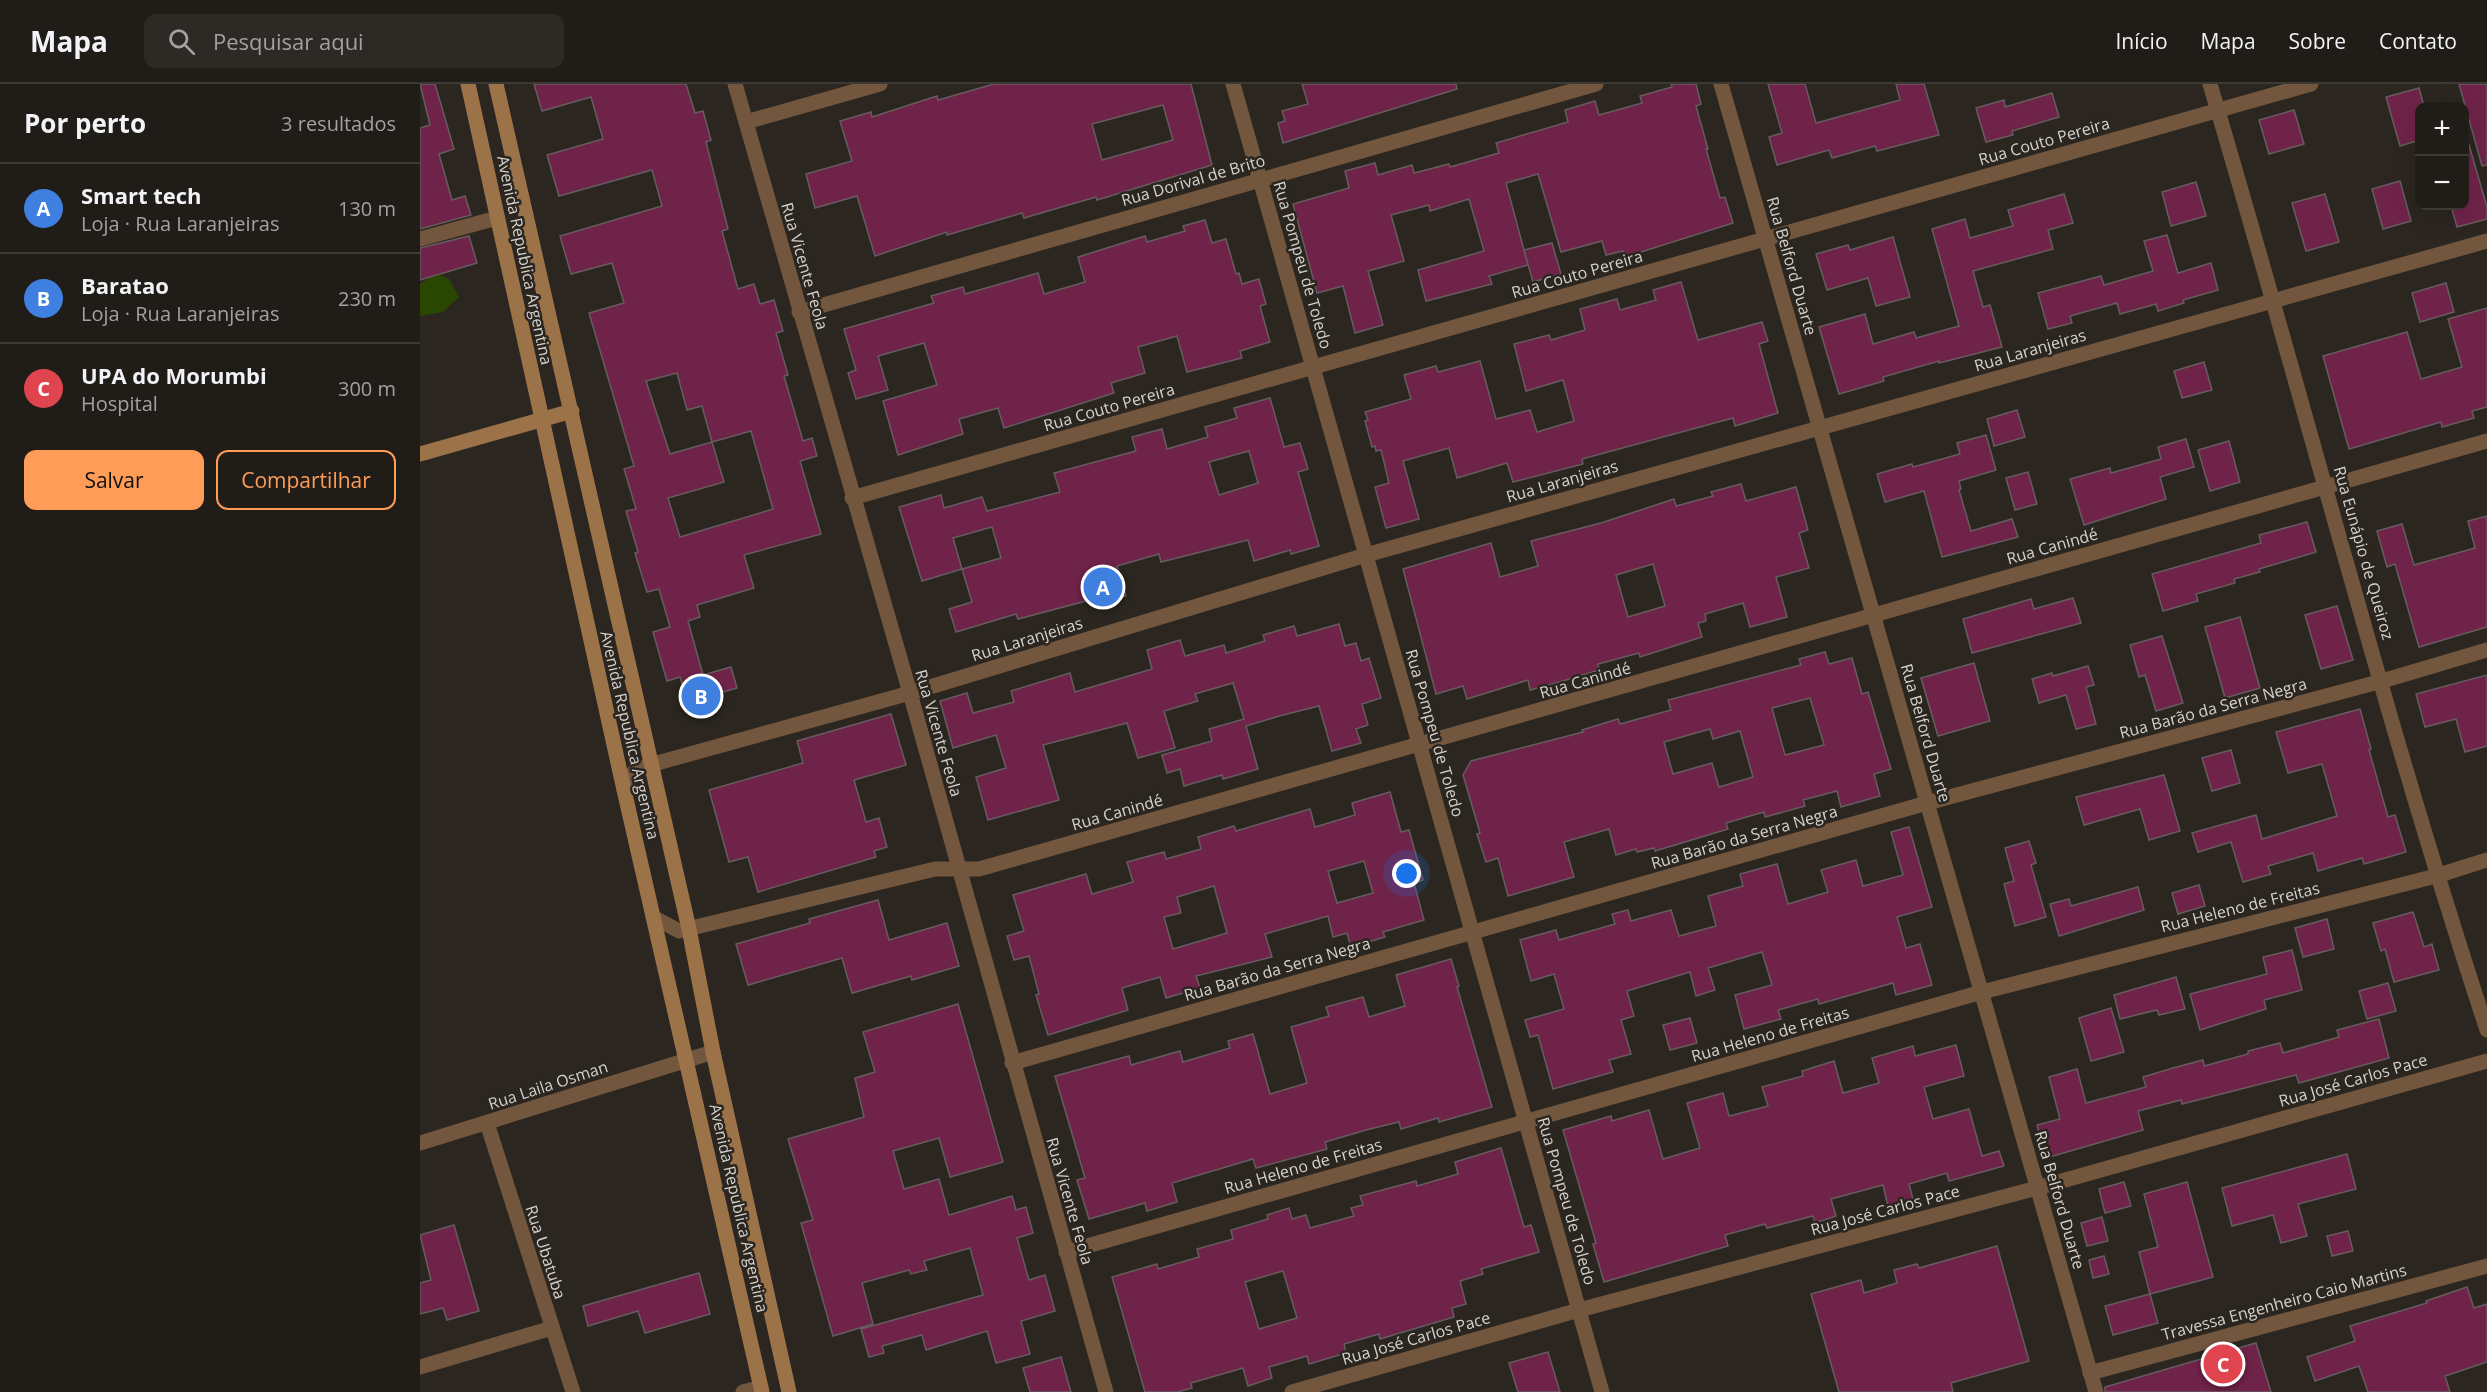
<!DOCTYPE html>
<html lang="pt">
<head>
<meta charset="utf-8">
<style>
  :root { --surface:#201c17; --page:#2d2924; --text:#f1f3f6; --muted:#a2a1a1; --line:#3d3a36; --accent:#fe9c58 }
  body { margin:0; font-family:"Open Sans",sans-serif; background:var(--page); color:var(--text) }
  .controls { position:absolute; right:18px; top:18px; display:grid; overflow:hidden; border-radius:12px; box-shadow:0 6px 24px #0002 }
  .controls button { width:54px; height:54px; display:grid; place-items:center; padding:0; border:0; border-bottom:2px solid var(--line); background:var(--surface); color:var(--text); font:30px sans-serif }
  .you { position:absolute; left:987px; top:790px; width:21px; height:21px; margin:-15px; border:4px solid #fff; border-radius:50%; background:#1a73e8; box-shadow:0 0 0 9px #1a73e833 }
  .badge { display:grid; place-items:center; width:39px; height:39px; border-radius:50%; background:var(--accent); color:#fff; font-size:20px; font-weight:700 }
  .pin { position:absolute; translate:-50% -50%; border:3px solid #fff; box-shadow:0 2px 6px #0006 }
  .list { margin:0; padding:0; list-style:none }
  h2 { display:flex; justify-content:space-between; align-items:center; height:78px; margin:0; padding:0 24px; font-size:26px }
  h2 small { font-size:20px; font-weight:400; color:var(--muted) }
  .list li { display:grid; grid-template-columns:39px 1fr auto; gap:18px; align-items:center; box-sizing:border-box; height:90px; padding:0 24px; border-top:2px solid var(--line) }
  .list b { display:block; font-size:22px; white-space:nowrap }
  .list p { margin:0; font-size:20px; white-space:nowrap; color:var(--muted) }
  .list em { font-size:20px; font-style:normal; color:var(--muted) }
  .actions { display:flex; gap:12px; padding:18px 24px }
  .actions a { flex:1; padding:14px 0; border:2px solid var(--accent); border-radius:12px; text-align:center; font-size:21px; color:var(--accent) }
  .actions .main { background:var(--accent); color:#111 }
  .icon { flex:none; width:33px; height:33px; fill:none; stroke:currentColor; stroke-width:2; stroke-linecap:round; stroke-linejoin:round }
  .map { position:relative; flex:none; width:2067px; height:1308px; overflow:hidden }
  header { display:flex; align-items:center; gap:36px; box-sizing:border-box; height:84px; padding:0 30px; background:var(--surface); border-bottom:2px solid var(--line) }
  header strong { font-size:28px }
  nav { display:flex; gap:33px; margin-inline-start:auto; font-size:21px }
  .search { width:420px; height:54px; background:var(--page); display:flex; align-items:center; gap:15px; box-sizing:border-box; padding:0 21px; border-radius:12px; color:var(--muted); font-size:22px }
  main { display:flex }
  aside { flex:1; background:var(--surface) }
  .map>svg:first-child { display:block }
  .green { fill:#2a4701 }
  .building { fill:#6f2349; stroke:#665c60; stroke-width:1.5; fill-rule:evenodd }
  .lines { fill:none; stroke-linecap:round; stroke-linejoin:round }
  .street { stroke:#72573e; stroke-width:15 }
  .secondary { stroke:#9c7249; stroke-width:15 }
  .labels { text-anchor:middle; dominant-baseline:central; stroke-width:5; stroke-linejoin:round; paint-order:stroke }
  .street-label { font-size:16px; fill:#d5d2cd; stroke:#2b261f }
</style>
</head>
<body>
<header>
<strong>Mapa</strong>
<div class="search"><svg class="icon" aria-label="search" viewBox="0 0 24 24"><circle cx="10" cy="10" r="6"/><path d="M15 15l6 6"/></svg>Pesquisar aqui</div>
<nav><a>Início</a><a>Mapa</a><a>Sobre</a><a>Contato</a></nav>
</header>
<main>
<aside>
<h2>Por perto<small>3 resultados</small></h2>
<ul class="list">
<li><span class="badge" style="background:#3f7fe0">A</span><div><b>Smart tech</b><p>Loja · Rua Laranjeiras</p></div><em>130 m</em></li>
<li><span class="badge" style="background:#3f7fe0">B</span><div><b>Baratao</b><p>Loja · Rua Laranjeiras</p></div><em>230 m</em></li>
<li><span class="badge" style="background:#e0444e">C</span><div><b>UPA do Morumbi</b><p>Hospital</p></div><em>300 m</em></li>
</ul>
<div class="actions"><a class="main">Salvar</a><a>Compartilhar</a></div>
</aside>
<div class="map">
<svg width="2067" height="1308" viewBox="0 0 2067 1308">
  <rect width="100%" height="100%" fill="#2b261f"/>
  <polygon class="green" points="20,191 29,195 39,213 23,228 0,232 0,200 11,193"/>
  <g class="building">
    <polygon points="0,0 15,0 34,65 19,70 32,116 45,112 51,131 0,145 0,44 10,41"/>
    <path d="M114,0H266L275,29L283,27L291,56L286,58L308,145L302,147L318,205L334,200L340,220L354,216L363,247L356,249L368,291L364,292L383,357L392,354L397,372L380,377L401,450L324,471L334,504L277,521L280,533L268,537L283,591L311,583L317,604L268,618L260,593L247,597L233,548L250,543L239,505L227,508L215,469L218,468L206,427L216,425L204,385L214,382L169,229L204,219L192,179L151,190L140,152L242,122L232,86L139,112L127,71L183,55L171,13L122,27ZM257,289L267,326L282,322L292,358L250,370L226,297ZM331,347L353,425L260,453L248,414L304,398L292,358Z"/>
    <path d="M574,0H771L792,81L677,116L676,113L604,134L602,129L527,151V148L455,172L437,112L395,124L386,90L432,77L420,37L451,28L452,33L517,12L518,16ZM743,21L753,56L682,76L672,40Z"/>
    <polygon points="882,0 1036,0 1037,5 863,59 858,39 865,37 862,27 888,20"/>
    <polygon points="1251,0 1276,0 1281,20 1276,22 1288,65 1286,65 1300,114 1305,113 1313,139 1205,173 1203,167 1186,171 1182,157 1141,168 1118,90 1086,99 1108,181 1069,192 1072,200 1006,217 998,186 1064,167 1049,115 1010,127 1009,121 971,131 984,177 948,187 963,241 935,249 923,202 897,209 873,120 929,104 925,87 955,79 958,91 992,81 994,89 1029,80 1030,83 1079,69 1076,59 1148,38 1145,26 1175,17 1179,31 1222,19 1220,12 1252,3"/>
    <polygon points="1348,0 1385,0 1396,39 1480,16 1476,0 1504,0 1519,51 1457,67 1455,62 1412,74 1409,66 1357,81 1349,53 1362,49"/>
    <polygon points="2039,0 2067,0 2067,81 2062,82"/>
    <polygon points="1999,4 2004,22 2000,22 2000,56 1980,62 1966,13"/>
    <polygon points="1632,9 1639,33 1592,47 1593,51 1566,58 1556,24 1584,16 1585,23"/>
    <polygon points="1874,26 1884,60 1849,70 1839,36"/>
    <polygon points="2049,61 2067,123 2067,135 2037,143 2031,122 2044,122 2044,62"/>
    <polygon points="1980,97 1991,137 1963,145 1952,105"/>
    <polygon points="1776,98 1786,132 1751,142 1742,108"/>
    <polygon points="1644,110 1653,139 1628,146 1633,165 1553,187 1563,223 1570,221 1582,263 1519,279 1519,277 1463,293 1464,297 1419,310 1399,243 1445,230 1453,260 1494,248 1496,254 1539,242 1512,145 1545,135 1550,154 1593,142 1588,126"/>
    <polygon points="1905,110 1919,158 1886,167 1872,119"/>
    <polygon points="785,136 792,159 806,155 816,190 819,189 822,200 839,195 846,220 840,222 850,258 820,267 822,274 767,288 757,252 718,263 725,289 691,299 694,309 584,344 578,324 539,335 543,350 478,371 463,317 517,301 504,259 458,272 468,306 436,315 428,289 436,286 424,245 514,219 511,212 543,203 545,210 618,189 624,210 665,198 658,173 725,152 727,158 765,147 763,142"/>
    <polygon points="1747,151 1758,189 1791,179 1798,206 1763,216 1764,219 1738,227 1736,220 1700,230 1697,219 1650,232 1652,239 1628,245 1618,209 1681,192 1684,201 1733,187 1724,157"/>
    <polygon points="49,152 57,179 0,196 0,164"/>
    <polygon points="1473,153 1490,213 1456,222 1448,194 1407,206 1396,170 1428,161 1430,166"/>
    <polygon points="1132,159 1141,190 1113,198 1104,166"/>
    <polygon points="1261,198 1278,256 1342,238 1348,257 1339,260 1358,329 1315,342 1313,334 1162,375 1163,380 1093,398 1087,379 1037,394 1029,364 983,377 999,435 966,444 955,403 969,399 961,366 956,367 955,362 952,363 945,337 948,336 945,328 991,315 984,291 1016,282 1018,288 1060,277 1076,335 1110,326 1117,348 1154,337 1143,296 1106,307 1094,260 1129,251 1131,256 1165,246 1160,225 1197,215 1200,226 1236,216 1233,206"/>
    <polygon points="2026,199 2034,228 2000,238 1992,209"/>
    <polygon points="2067,224 2067,323 2052,327 2054,334 2022,343 2021,338 1929,365 1903,272 1987,248 2001,295 2042,283 2028,235"/>
    <polygon points="1784,278 1792,306 1762,314 1754,287"/>
    <path d="M850,314L864,363L880,359L888,385L878,388L899,462L871,470L870,466L834,477L828,456L741,478L739,470L697,482L706,512L672,522L670,516L598,535L596,530L536,548L529,525L552,518L542,485L502,497L479,423L521,411L524,424L562,413L567,427L640,408L634,389L716,367L712,353L742,345L747,365L788,353L785,343L817,334L814,324ZM829,367L838,399L799,411L789,378ZM572,443L581,474L542,485L533,454Z"/>
    <polygon points="1597,326 1605,353 1574,362 1567,335"/>
    <polygon points="1566,351 1576,386 1539,397 1541,405 1539,406 1551,447 1592,435 1598,453 1522,473 1504,407 1465,418 1457,390 1492,380 1493,383 1540,370 1537,359"/>
    <polygon points="1766,355 1774,383 1740,393 1746,415 1664,441 1650,395 1690,384 1691,389 1741,375 1738,363"/>
    <polygon points="1809,357 1820,398 1790,407 1778,366"/>
    <polygon points="1608,388 1617,420 1595,426 1586,394"/>
    <path d="M1321,400L1326,417L1376,403L1388,446L1379,449L1389,484L1356,493L1367,533L1330,543L1323,519L1285,530L1286,537L1278,539L1282,553L1220,573L1219,569L1178,580L1179,586L1146,596L1110,606L1108,596L1047,615L1043,602L1016,610L983,485L1071,459L1080,493L1118,482L1111,457L1181,439L1254,415L1256,422L1293,412L1291,408ZM1233,480L1245,522L1208,533L1196,491Z"/>
    <polygon points="2067,432 2067,543 1999,563 1975,480 1967,483 1957,447 1982,440 1994,481 2055,464 2048,437"/>
    <polygon points="1887,438 1896,468 1839,485 1840,488 1814,495 1815,499 1776,510 1778,517 1743,527 1732,490 1841,459 1839,451"/>
    <polygon points="1653,514 1661,539 1552,569 1543,535 1611,515 1614,525"/>
    <polygon points="1917,522 1933,576 1901,585 1885,531"/>
    <polygon points="1820,533 1840,604 1805,614 1785,543"/>
    <polygon points="919,540 925,562 936,559 941,577 949,574 961,614 942,620 948,641 936,645 941,659 912,667 899,622 863,631 826,642 838,685 803,695 802,691 764,702 760,685 747,689 742,671 792,657 789,645 824,635 813,599 775,610 778,617 744,627 755,664 718,674 707,639 623,661 639,716 568,736 556,693 586,684 576,651 533,664 520,617 547,609 553,629 594,618 591,607 650,589 655,608 732,585 727,566 760,556 765,572 804,561 806,569 845,557 843,551 874,542 877,552"/>
    <polygon points="1742,552 1763,619 1736,627 1725,591 1719,593 1710,561"/>
    <path d="M1405,568L1409,580L1432,574L1442,610L1448,608L1471,685L1454,690L1460,712L1421,723L1417,707L1383,716L1385,722L1345,733L1344,728L1306,739L1308,745L1235,767L1234,764L1217,768L1216,765L1196,771L1189,745L1144,758L1154,793L1088,812L1078,774L1066,778L1057,750L1060,749L1043,691L1051,677L1163,648L1162,646L1198,635L1200,640L1251,626L1248,616L1381,581L1379,575ZM1390,614L1404,661L1365,671L1352,624ZM1290,645L1293,655L1320,647L1333,693L1299,703L1292,679L1253,690L1244,658Z"/>
    <polygon points="1554,579 1570,637 1518,652 1501,594"/>
    <polygon points="1668,582 1674,601 1666,603 1676,640 1656,645 1646,611 1619,619 1612,595 1632,589 1633,592"/>
    <polygon points="2067,591 2067,662 2045,668 2036,635 2005,643 1996,610"/>
    <polygon points="1940,625 1951,665 1949,666 1968,733 1975,731 1986,768 1944,780 1942,774 1898,787 1893,769 1848,782 1851,790 1823,798 1811,758 1778,768 1772,749 1836,731 1842,755 1917,732 1902,680 1868,689 1856,648"/>
    <polygon points="471,630 486,681 434,696 446,738 459,734 467,763 454,767 456,773 338,808 328,773 309,778 289,706 383,679 377,657"/>
    <polygon points="1811,666 1820,699 1792,707 1782,674"/>
    <polygon points="1744,691 1760,747 1729,756 1720,725 1664,741 1656,713"/>
    <path d="M970,708L981,748L989,746L1003,796L994,799L1004,836L963,848L965,853L931,863L927,849L913,853L908,832L845,850L852,873L776,892L780,904L746,914L740,893L702,904L708,926L628,951L616,911L619,910L609,872L594,876L587,852L604,847L593,811L666,790L672,810L713,798L707,778L744,768L746,775L781,765L778,753L814,742L816,747L890,725L895,743L935,731L932,719ZM944,777L953,809L917,819L908,787ZM794,802L807,849L753,865L744,833L761,829L757,813Z"/>
    <polygon points="1489,743 1512,823 1477,833 1486,864 1500,860 1512,901 1476,911 1473,899 1399,920 1398,915 1358,926 1361,935 1324,945 1315,911 1352,901 1342,868 1288,884 1295,906 1276,912 1270,888 1207,907 1214,932 1201,936 1211,970 1189,976 1193,988 1133,1005 1118,951 1110,953 1105,936 1144,925 1134,890 1111,897 1100,856 1136,846 1139,856 1195,840 1192,830 1208,826 1211,837 1251,826 1259,852 1296,842 1288,812 1323,802 1320,790 1357,780 1368,820 1408,808 1401,786 1436,776 1443,802 1483,791 1471,748"/>
    <polygon points="1609,757 1616,779 1611,781 1626,833 1595,842 1584,800 1594,797 1585,764"/>
    <polygon points="1779,801 1785,822 1758,830 1752,809"/>
    <polygon points="1718,803 1724,826 1639,852 1630,820 1649,815 1651,822"/>
    <polygon points="458,816 469,856 527,839 539,882 492,896 491,892 432,909 422,874 328,901 316,860 390,839 389,835"/>
    <polygon points="1993,828 2004,863 2012,860 2019,886 1974,898 1965,865 1961,867 1953,839"/>
    <polygon points="1907,835 1914,865 1883,873 1875,844"/>
    <polygon points="1872,866 1882,906 1844,916 1846,925 1780,946 1770,910 1847,890 1843,873"/>
    <polygon points="1031,875 1039,902 1037,903 1072,1023 1019,1038 1018,1034 981,1045 979,1038 946,1046 905,1058 907,1065 836,1084 833,1075 752,1099 757,1118 727,1127 725,1119 669,1135 657,1096 665,1094 635,992 709,972 711,981 760,967 763,978 810,964 808,957 833,950 850,1010 887,999 871,943 909,932 906,923 943,913 949,933 985,922 976,891"/>
    <polygon points="1756,893 1765,925 1739,931 1737,926 1700,935 1694,911"/>
    <polygon points="1968,899 1976,927 1947,935 1939,907"/>
    <polygon points="538,920 583,1078 530,1093 519,1054 473,1067 484,1105 519,1095 529,1131 592,1112 596,1126 606,1123 613,1149 597,1154 609,1196 625,1191 635,1227 601,1237 610,1270 576,1279 567,1247 506,1266 502,1251 462,1262 464,1269 449,1273 441,1245 563,1211 550,1164 504,1177 507,1186 491,1190 489,1186 442,1199 453,1240 413,1252 381,1139 393,1136 368,1055 444,1033 435,994 455,988 443,948"/>
    <polygon points="1691,924 1704,968 1671,977 1659,934"/>
    <polygon points="1270,934 1277,959 1250,966 1243,941"/>
    <polygon points="1959,935 1969,974 1879,999 1876,991 1762,1020 1761,1016 1718,1027 1723,1046 1626,1074 1617,1041 1640,1035 1629,993 1657,985 1666,1019 1726,1003 1723,993 1753,984 1783,976 1784,982 1828,970 1828,967 1860,959 1863,969 1919,953 1917,946"/>
    <polygon points="1536,961 1544,992 1504,1003 1513,1035 1549,1025 1562,1072 1579,1067 1584,1082 1529,1097 1527,1089 1489,1100 1493,1115 1468,1122 1463,1101 1411,1115 1416,1132 1395,1139 1393,1132 1347,1144 1345,1140 1305,1151 1308,1162 1184,1198 1173,1160 1176,1159 1143,1046 1191,1032 1192,1037 1229,1026 1243,1075 1280,1064 1267,1019 1303,1009 1309,1032 1348,1022 1342,1003 1383,992 1382,987 1414,977 1423,1009 1459,999 1452,974 1493,962 1495,972"/>
    <path d="M1081,1064L1104,1143L1111,1141L1119,1168L1061,1185L1063,1190L1040,1197L1046,1220L1032,1224L1034,1233L960,1255L959,1250L924,1260L926,1269L889,1280L887,1272L849,1283L852,1294L828,1302L823,1284L771,1299L772,1304L758,1308H725L692,1193L737,1180L738,1185L779,1173L777,1165L813,1155L811,1146L848,1135L847,1131L869,1124L872,1135L886,1131L890,1144L934,1132L931,1124L943,1121L940,1112L996,1097L997,1102L1038,1090L1035,1078ZM863,1187L877,1234L839,1245L825,1198Z"/>
    <polygon points="1927,1070 1936,1105 1878,1120 1887,1152 1861,1159 1853,1131 1812,1142 1802,1104"/>
    <polygon points="1704,1098 1711,1122 1685,1129 1679,1105"/>
    <polygon points="1767,1098 1793,1193 1730,1210 1719,1168 1738,1163 1724,1110"/>
    <polygon points="1682,1133 1688,1157 1667,1162 1661,1139"/>
    <polygon points="34,1141 59,1227 27,1236 23,1224 0,1230 0,1199 11,1196 0,1151"/>
    <polygon points="1928,1147 1933,1167 1912,1172 1907,1152"/>
    <polygon points="1577,1162 1609,1277 1531,1299 1533,1308 1419,1308 1391,1210 1441,1196 1444,1209 1477,1199 1474,1186 1497,1180 1499,1184"/>
    <polygon points="1684,1172 1689,1190 1673,1194 1669,1176"/>
    <polygon points="279,1189 290,1230 225,1249 218,1227 168,1242 163,1222"/>
    <polygon points="2047,1203 2054,1224 2067,1220 2067,1278 2025,1292 2030,1308 1948,1308 1939,1282 1895,1297 1887,1273 1935,1257 1930,1242 2007,1219 2006,1217"/>
    <polygon points="1730,1210 1738,1239 1693,1251 1685,1222"/>
    <polygon points="1836,1259 1851,1308 1685,1308 1685,1303"/>
    <polygon points="1128,1268 1140,1308 1098,1308 1089,1279"/>
    <polygon points="641,1273 651,1308 610,1308 603,1284"/>
  </g>
  <g class="lines">
    <g class="street">
      <polyline points="315,0 490,609 686,1308"/>
      <polyline points="813,0 1182,1308"/>
      <polyline points="1301,0 1676,1308"/>
      <path d="M1790,0C1884,315 1964,634 2067,946"/>
      <polyline points="326,38 460,0"/>
      <polyline points="0,155 77,134"/>
      <polyline points="379,228 1176,0"/>
      <polyline points="432,414 1891,0"/>
      <polyline points="204,706 214,688 230,681 490,609 946,471 2067,157"/>
      <polyline points="233,833 259,847 515,785 559,785 2067,357"/>
      <polyline points="592,979 1507,719 1962,597 2067,566"/>
      <polyline points="67,1039 153,1308"/>
      <polyline points="0,1059 293,968"/>
      <polyline points="646,1168 1562,908 2016,792 2067,776"/>
      <polyline points="0,1283 132,1244"/>
      <polyline points="1670,1289 2067,1182"/>
      <polyline points="323,1308 341,1303"/>
      <polyline points="872,1308 1159,1226 1617,1104 2067,977"/>
    </g>
    <g class="secondary">
      <polyline points="48,0 204,706 342,1308"/>
      <polyline points="76,0 269,845 293,968 369,1308"/>
      <polyline points="0,370 152,327"/>
    </g>
  </g>
  <g class="labels">
    <g class="street-label">
      <text transform="translate(1624 57) rotate(-16)">Rua Couto Pereira</text>
      <text transform="translate(773 96) rotate(-16)">Rua Dorival de Brito</text>
      <text transform="translate(105 176) rotate(78)">Avenida Republica Argentina</text>
      <text transform="translate(883 181) rotate(74)">Rua Pompeu de Toledo</text>
      <text transform="translate(385 182) rotate(74)">Rua Vicente Feola</text>
      <text transform="translate(1372 182) rotate(74)">Rua Belford Duarte</text>
      <text transform="translate(1157 190) rotate(-16)">Rua Couto Pereira</text>
      <text transform="translate(1610 266) rotate(-16)">Rua Laranjeiras</text>
      <text transform="translate(689 323) rotate(-16)">Rua Couto Pereira</text>
      <text transform="translate(1142 397) rotate(-16)">Rua Laranjeiras</text>
      <text transform="translate(1632 462) rotate(-16)">Rua Canindé</text>
      <text transform="translate(1944 469) rotate(74)">Rua Eunápio de Queiroz</text>
      <text transform="translate(607 555) rotate(-17)">Rua Laranjeiras</text>
      <text transform="translate(1165 596) rotate(-16)">Rua Canindé</text>
      <text transform="translate(1793 624) rotate(-15)">Rua Barão da Serra Negra</text>
      <text transform="translate(519 649) rotate(74)">Rua Vicente Feola</text>
      <text transform="translate(1015 649) rotate(74)">Rua Pompeu de Toledo</text>
      <text transform="translate(1506 649) rotate(74)">Rua Belford Duarte</text>
      <text transform="translate(210 651) rotate(77)">Avenida Republica Argentina</text>
      <text transform="translate(697 728) rotate(-16)">Rua Canindé</text>
      <text transform="translate(1324 753) rotate(-16)">Rua Barão da Serra Negra</text>
      <text transform="translate(1820 823) rotate(-14)">Rua Heleno de Freitas</text>
      <text transform="translate(857 885) rotate(-16)">Rua Barão da Serra Negra</text>
      <text transform="translate(1350 950) rotate(-16)">Rua Heleno de Freitas</text>
      <text transform="translate(1933 996) rotate(-16)">Rua José Carlos Pace</text>
      <text transform="translate(128 1001) rotate(-18)">Rua Laila Osman</text>
      <text transform="translate(883 1082) rotate(-16)">Rua Heleno de Freitas</text>
      <text transform="translate(1640 1116) rotate(74)">Rua Belford Duarte</text>
      <text transform="translate(650 1117) rotate(74)">Rua Vicente Feola</text>
      <text transform="translate(1147 1117) rotate(74)">Rua Pompeu de Toledo</text>
      <text transform="translate(319 1124) rotate(77)">Avenida Republica Argentina</text>
      <text transform="translate(1465 1126) rotate(-15)">Rua José Carlos Pace</text>
      <text transform="translate(126 1168) rotate(72)">Rua Ubatuba</text>
      <text transform="translate(1864 1218) rotate(-15)">Travessa Engenheiro Caio Martins</text>
      <text transform="translate(996 1254) rotate(-16)">Rua José Carlos Pace</text>
    </g>
  </g>
</svg>
<div class="controls">
<button>+</button>
<button>−</button>
</div>
<div class="you"></div>
<div class="pin badge" style="left:683px;top:503px;background:#3f7fe0">A</div>
<div class="pin badge" style="left:281px;top:612px;background:#3f7fe0">B</div>
<div class="pin badge" style="left:1803px;top:1280px;background:#e0444e">C</div>
</div>
</main>
</body>
</html>
